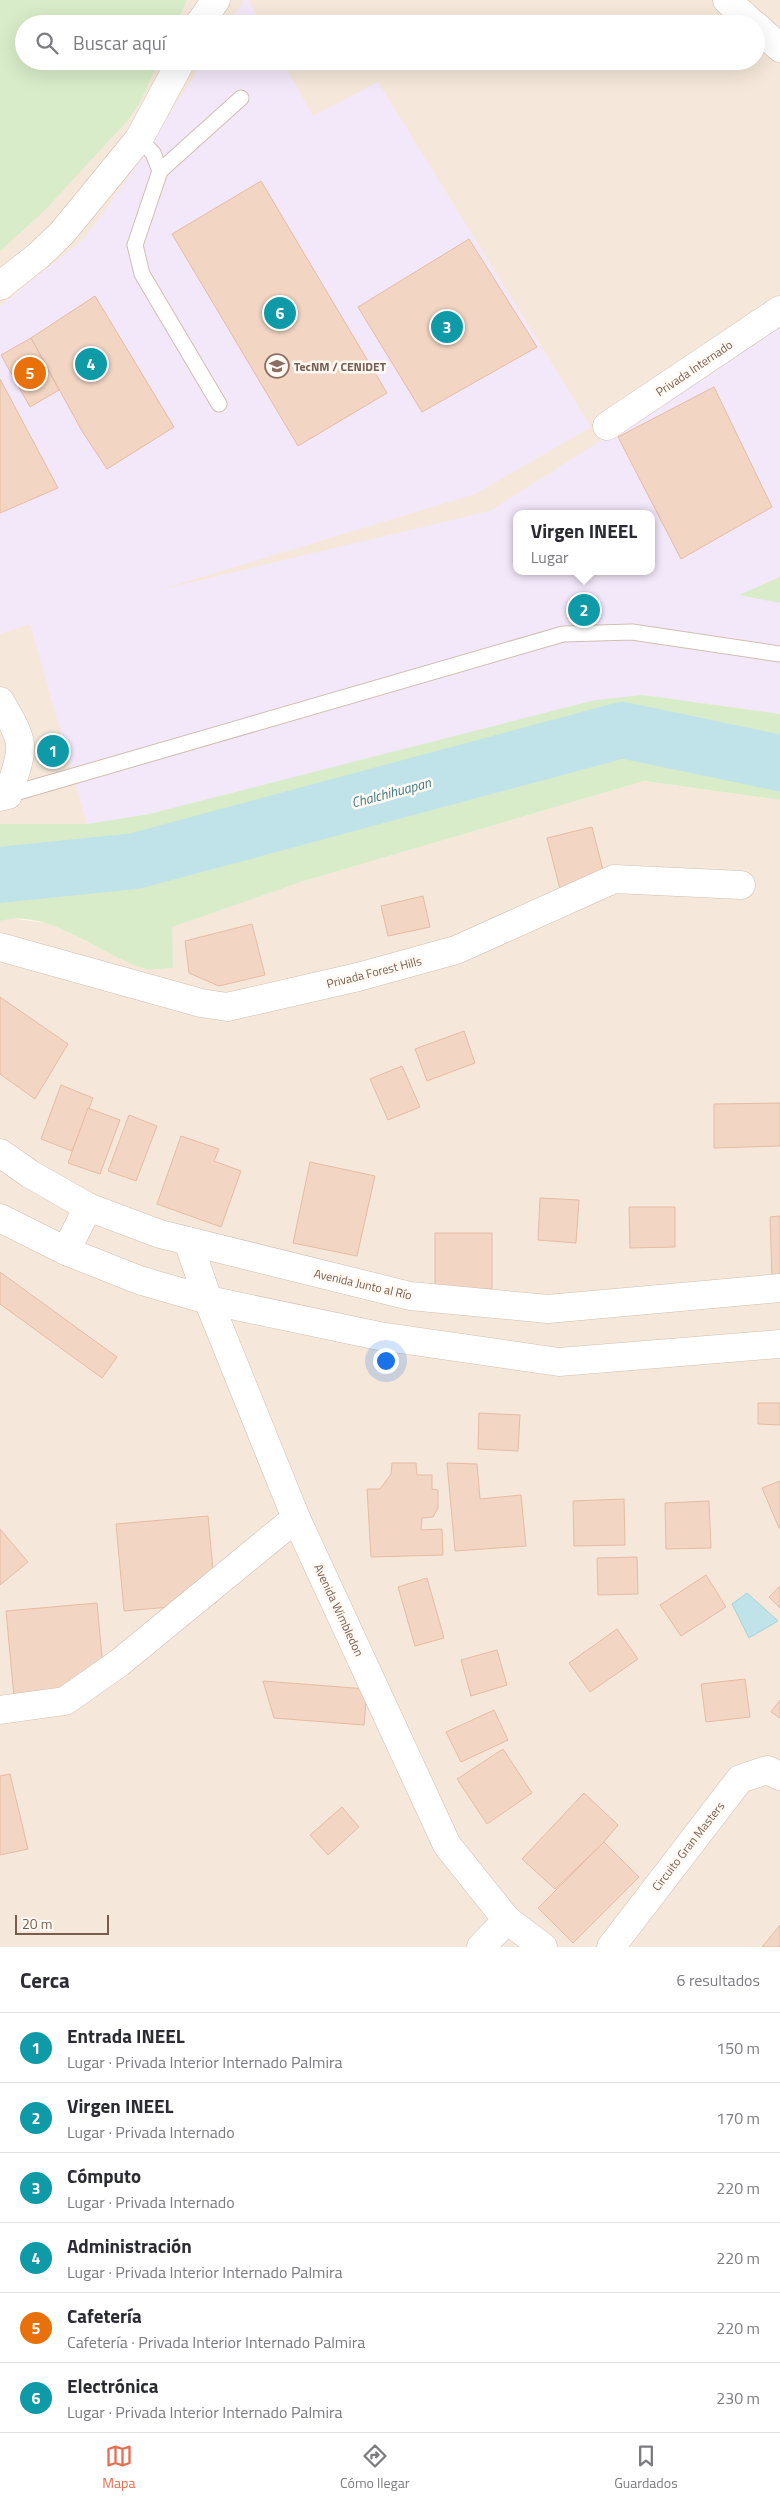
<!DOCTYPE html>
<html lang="es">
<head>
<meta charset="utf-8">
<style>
  :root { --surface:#fff; --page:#f2f2f3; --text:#2b2b33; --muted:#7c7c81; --line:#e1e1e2; --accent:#e76f51 }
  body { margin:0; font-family:"Titillium Web",sans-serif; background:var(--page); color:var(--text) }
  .scale { position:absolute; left:15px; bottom:12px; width:94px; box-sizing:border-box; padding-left:5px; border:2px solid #7a5c4d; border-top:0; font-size:14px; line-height:18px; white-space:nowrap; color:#7a5c4d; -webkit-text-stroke:4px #fffaf3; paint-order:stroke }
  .you { position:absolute; left:385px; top:1360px; width:18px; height:18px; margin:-12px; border:4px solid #fff; border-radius:50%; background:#1a73e8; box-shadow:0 0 0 8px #1a73e833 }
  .badge { display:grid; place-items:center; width:32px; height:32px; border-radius:50%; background:var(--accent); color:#fff; font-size:16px; font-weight:700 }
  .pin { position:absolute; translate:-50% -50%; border:2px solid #fff; box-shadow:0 1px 5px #0006 }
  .popup { position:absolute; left:513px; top:510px; width:142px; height:65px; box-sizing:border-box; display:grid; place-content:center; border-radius:10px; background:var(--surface); filter:drop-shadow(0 1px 4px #0005); font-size:16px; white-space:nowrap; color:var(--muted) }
  .popup b { font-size:19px; color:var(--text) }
  .popup::after { content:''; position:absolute; left:50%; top:100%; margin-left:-10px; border:10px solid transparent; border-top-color:var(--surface) }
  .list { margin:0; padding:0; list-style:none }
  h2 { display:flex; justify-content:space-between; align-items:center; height:65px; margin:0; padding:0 20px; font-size:21px }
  h2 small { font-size:16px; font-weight:400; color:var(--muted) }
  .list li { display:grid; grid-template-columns:32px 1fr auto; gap:15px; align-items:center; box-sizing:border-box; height:70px; padding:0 20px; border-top:1px solid var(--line) }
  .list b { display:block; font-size:19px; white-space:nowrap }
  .list p { margin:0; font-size:16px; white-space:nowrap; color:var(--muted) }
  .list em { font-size:16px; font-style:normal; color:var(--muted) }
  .icon { flex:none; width:28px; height:28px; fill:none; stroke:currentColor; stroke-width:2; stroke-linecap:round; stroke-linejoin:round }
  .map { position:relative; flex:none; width:780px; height:1947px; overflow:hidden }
  .search { position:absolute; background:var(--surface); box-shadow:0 5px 20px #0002; left:15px; right:15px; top:15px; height:55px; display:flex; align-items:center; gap:12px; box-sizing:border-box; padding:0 18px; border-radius:28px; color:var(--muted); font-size:19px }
  .sheet { height:485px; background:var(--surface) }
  nav { display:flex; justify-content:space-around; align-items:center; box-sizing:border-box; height:70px; border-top:1px solid var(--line); background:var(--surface); font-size:14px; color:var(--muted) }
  nav a { display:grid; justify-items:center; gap:2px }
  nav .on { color:var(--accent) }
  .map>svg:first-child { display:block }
  .residential { fill:#f5e8da; fill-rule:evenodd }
  .education { fill:#f3e8fa; fill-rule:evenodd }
  .green { fill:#d8ecc9 }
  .water { fill:#bfe3e8; stroke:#a5d3da }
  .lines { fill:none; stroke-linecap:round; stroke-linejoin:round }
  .river { stroke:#bfe3e8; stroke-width:56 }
  .building { fill:#f3d5c3; stroke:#e6bba3 }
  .lane-casing { stroke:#d1beb0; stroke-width:17 }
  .street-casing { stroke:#d1beb0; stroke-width:29 }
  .lane { stroke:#fff; stroke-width:15 }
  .street { stroke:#fff; stroke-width:28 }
  .labels { text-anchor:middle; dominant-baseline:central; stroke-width:5; stroke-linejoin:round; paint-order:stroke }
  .education-label { font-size:12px; font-weight:bold; fill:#785e54; stroke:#fffaf3; text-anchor:start }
  .street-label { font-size:12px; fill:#7a5c4d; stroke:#fffaf3 }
  .water-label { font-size:14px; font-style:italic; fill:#437c86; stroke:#fffaf3 }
</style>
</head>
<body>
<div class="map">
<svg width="780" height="1947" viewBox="0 0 780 1947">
  <rect width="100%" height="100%" fill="#fdf6ec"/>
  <g class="residential">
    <path d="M0,0H780V714L643,695L87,824H0ZM24,24H756V61H24ZM516,514H652V571H516Z"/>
    <polygon points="644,781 780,800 780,1947 0,1947 0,921 9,918 53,924 111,954 145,969 173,968 171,927 304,881"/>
  </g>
  <g class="education">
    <polygon points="244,0 248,0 262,24 228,24"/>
    <path d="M204,61H282L313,116L378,82L591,427L475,494L155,591L490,511L780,327V714L643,695L149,814L87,824L30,624L0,634V306L84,239L126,181ZM516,514H652V571H516Z"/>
  </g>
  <g class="green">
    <polygon points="0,0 187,0 176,24 24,24 24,61 159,61 139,104 128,120 44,211 0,251"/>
    <polygon points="780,577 780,603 739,595"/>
    <path d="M643,695L780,714V800L644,781L304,881L172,927L173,968C164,968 152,971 143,968C99,954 47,907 0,921V824H87L149,814L595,700Z"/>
  </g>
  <polygon class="water" points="747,1593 778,1621 749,1638 732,1604"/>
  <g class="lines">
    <polyline class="river" points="0,875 135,861 622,730 780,763"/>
  </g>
  <g class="building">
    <polygon points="261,181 387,393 298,446 172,234"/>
    <polygon points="469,239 537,347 422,412 358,307"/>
    <polygon points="95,296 174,427 107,469 82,431 31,338"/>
    <polygon points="31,338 59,390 30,407 1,355"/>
    <polygon points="0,379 58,488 0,513"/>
    <polygon points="714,387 772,507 681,559 618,437"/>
    <polygon points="592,827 605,878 560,889 547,838"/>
    <polygon points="423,896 430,927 388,936 381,906"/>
    <polygon points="252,924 265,975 219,986 189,973 185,941"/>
    <polygon points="0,997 68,1044 35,1099 0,1074"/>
    <polygon points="464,1031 475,1063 427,1081 415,1049"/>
    <polygon points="402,1066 420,1107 388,1120 370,1079"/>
    <polygon points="61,1085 93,1098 72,1151 41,1139"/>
    <polygon points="780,1103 780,1146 714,1148 714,1104"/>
    <polygon points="88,1108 120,1120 100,1174 68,1163"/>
    <polygon points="129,1115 157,1126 136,1181 108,1171"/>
    <polygon points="181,1136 219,1149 214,1161 241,1171 221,1227 157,1204"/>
    <polygon points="310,1162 375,1176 357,1256 293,1243"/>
    <polygon points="540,1198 579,1200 576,1243 538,1240"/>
    <polygon points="629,1207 675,1207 675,1247 630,1248"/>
    <polygon points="780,1216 780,1280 772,1280 770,1217"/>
    <rect x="435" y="1233" width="57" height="56"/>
    <polygon points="0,1272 117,1357 102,1378 0,1304"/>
    <polygon points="758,1403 780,1403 780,1425 758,1424"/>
    <polygon points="479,1413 520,1415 518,1451 478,1449"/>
    <polygon points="392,1463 416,1463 417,1475 432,1475 432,1489 438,1490 438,1508 433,1517 422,1518 421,1530 442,1529 443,1555 371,1557 367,1489 380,1489 391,1474"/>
    <polygon points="447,1463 477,1464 480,1499 521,1495 526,1546 455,1551"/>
    <polygon points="780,1481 780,1528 779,1528 762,1488"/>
    <polygon points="624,1499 625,1545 574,1546 573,1501"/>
    <polygon points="709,1501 711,1548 666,1549 665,1503"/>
    <polygon points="208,1516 216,1603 124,1611 116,1524"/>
    <polygon points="0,1529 28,1562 0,1585"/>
    <polygon points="637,1557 638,1594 598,1595 597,1558"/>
    <polygon points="706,1575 726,1607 681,1636 660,1605"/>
    <polygon points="427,1578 444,1638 415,1646 398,1587"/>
    <polygon points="780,1586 780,1608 769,1597"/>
    <polygon points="97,1603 105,1689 14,1697 6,1611"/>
    <polygon points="617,1629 638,1659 590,1692 569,1663"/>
    <polygon points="497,1650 507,1685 471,1696 461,1660"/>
    <polygon points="745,1679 750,1717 706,1722 701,1684"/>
    <polygon points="263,1681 367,1689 364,1725 274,1718"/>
    <polygon points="780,1700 780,1718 771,1712"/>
    <polygon points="494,1710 508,1740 461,1762 446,1732"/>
    <polygon points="503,1749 532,1793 487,1824 457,1779"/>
    <polygon points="10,1774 28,1849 0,1855 0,1776"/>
    <polygon points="584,1793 618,1825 604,1842 555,1889 522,1859"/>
    <polygon points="342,1807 359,1827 328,1855 310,1835"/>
    <polygon points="604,1842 639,1877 573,1943 538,1908"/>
    <polygon points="780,1925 780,1947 762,1947"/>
  </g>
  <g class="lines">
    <g class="lane-casing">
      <g id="lane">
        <polyline points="139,139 153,153 160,171 241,98"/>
        <polyline points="160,171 135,245 142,274 219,404"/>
        <polyline points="8,795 563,634 632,632 780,654"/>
      </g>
    </g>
    <g class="street-casing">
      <g id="street">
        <polyline points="727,0 753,24"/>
        <polyline points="199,24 216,0"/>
        <polyline points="756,26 780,48"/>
        <polyline points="0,286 39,255 62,233 139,139 181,61"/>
        <polyline points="607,426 780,310"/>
        <path d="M0,701C27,747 24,745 8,795L0,797"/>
        <polyline points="0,947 201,1003 227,1007 358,977 456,950 614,879 741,885"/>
        <polyline points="0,1153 30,1174 88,1207 160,1234 410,1296 548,1309 780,1288"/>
        <polyline points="0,1218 66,1251 139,1280 208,1300 379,1336 559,1362 780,1344"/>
        <polyline points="188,1241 208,1300 296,1518 447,1845 507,1920 543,1947"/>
        <polyline points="66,1251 88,1207"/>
        <polyline points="0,1710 65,1701 119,1663 296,1518"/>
        <polyline points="481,1947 507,1920"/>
        <polyline points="611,1947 740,1779 767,1770 780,1776"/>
      </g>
    </g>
    <use href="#lane" class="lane"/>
    <use href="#street" class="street"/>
  </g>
  <defs>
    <g id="university-ring" transform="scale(1.25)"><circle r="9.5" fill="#fffaf3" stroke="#8d6e63" stroke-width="1.5"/><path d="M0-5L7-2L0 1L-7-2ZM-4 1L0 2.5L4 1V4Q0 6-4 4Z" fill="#8d6e63"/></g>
  </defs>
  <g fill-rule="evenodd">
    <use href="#university-ring" x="277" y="366"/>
  </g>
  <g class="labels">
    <g class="education-label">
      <text x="294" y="366">TecNM / CENIDET</text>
    </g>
    <g class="street-label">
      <text transform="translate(694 368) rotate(-34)">Privada Internado</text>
      <text transform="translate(374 972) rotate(-14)">Privada Forest Hills</text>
      <text transform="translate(363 1284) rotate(13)">Avenida Junto al Río</text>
      <text transform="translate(339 1610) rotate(65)">Avenida Wimbledon</text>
      <text transform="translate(688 1846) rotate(-52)">Circuito Gran Masters</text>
    </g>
    <g class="water-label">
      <text transform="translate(391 792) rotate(-15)">Chalchihuapan</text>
    </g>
  </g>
</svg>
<div class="scale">20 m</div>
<div class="you"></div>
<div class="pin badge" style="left:53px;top:751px;background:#0f9aa8">1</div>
<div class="pin badge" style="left:584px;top:610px;background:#0f9aa8">2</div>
<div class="popup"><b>Virgen INEEL</b>Lugar</div>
<div class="pin badge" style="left:447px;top:327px;background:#0f9aa8">3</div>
<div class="pin badge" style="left:91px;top:364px;background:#0f9aa8">4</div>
<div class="pin badge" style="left:30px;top:373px;background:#e8710a">5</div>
<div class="pin badge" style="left:280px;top:313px;background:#0f9aa8">6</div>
<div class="search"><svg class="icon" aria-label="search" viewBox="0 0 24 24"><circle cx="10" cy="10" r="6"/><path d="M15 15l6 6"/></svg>Buscar aquí</div>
</div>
<section class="sheet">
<h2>Cerca<small>6 resultados</small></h2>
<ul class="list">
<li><span class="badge" style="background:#0f9aa8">1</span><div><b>Entrada INEEL</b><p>Lugar · Privada Interior Internado Palmira</p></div><em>150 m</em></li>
<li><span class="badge" style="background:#0f9aa8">2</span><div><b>Virgen INEEL</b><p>Lugar · Privada Internado</p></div><em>170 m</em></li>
<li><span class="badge" style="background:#0f9aa8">3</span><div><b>Cómputo</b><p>Lugar · Privada Internado</p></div><em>220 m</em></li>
<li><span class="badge" style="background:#0f9aa8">4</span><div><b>Administración</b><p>Lugar · Privada Interior Internado Palmira</p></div><em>220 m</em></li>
<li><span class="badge" style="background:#e8710a">5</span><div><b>Cafetería</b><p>Cafetería · Privada Interior Internado Palmira</p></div><em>220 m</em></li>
<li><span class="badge" style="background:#0f9aa8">6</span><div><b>Electrónica</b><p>Lugar · Privada Interior Internado Palmira</p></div><em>230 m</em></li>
</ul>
</section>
<nav>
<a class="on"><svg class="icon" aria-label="map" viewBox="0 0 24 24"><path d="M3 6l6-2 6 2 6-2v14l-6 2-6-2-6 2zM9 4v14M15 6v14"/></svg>Mapa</a>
<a><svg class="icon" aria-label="directions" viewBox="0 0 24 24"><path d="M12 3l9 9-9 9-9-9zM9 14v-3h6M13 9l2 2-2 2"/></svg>Cómo llegar</a>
<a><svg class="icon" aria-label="saved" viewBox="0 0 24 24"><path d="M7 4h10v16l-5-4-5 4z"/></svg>Guardados</a>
</nav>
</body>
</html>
